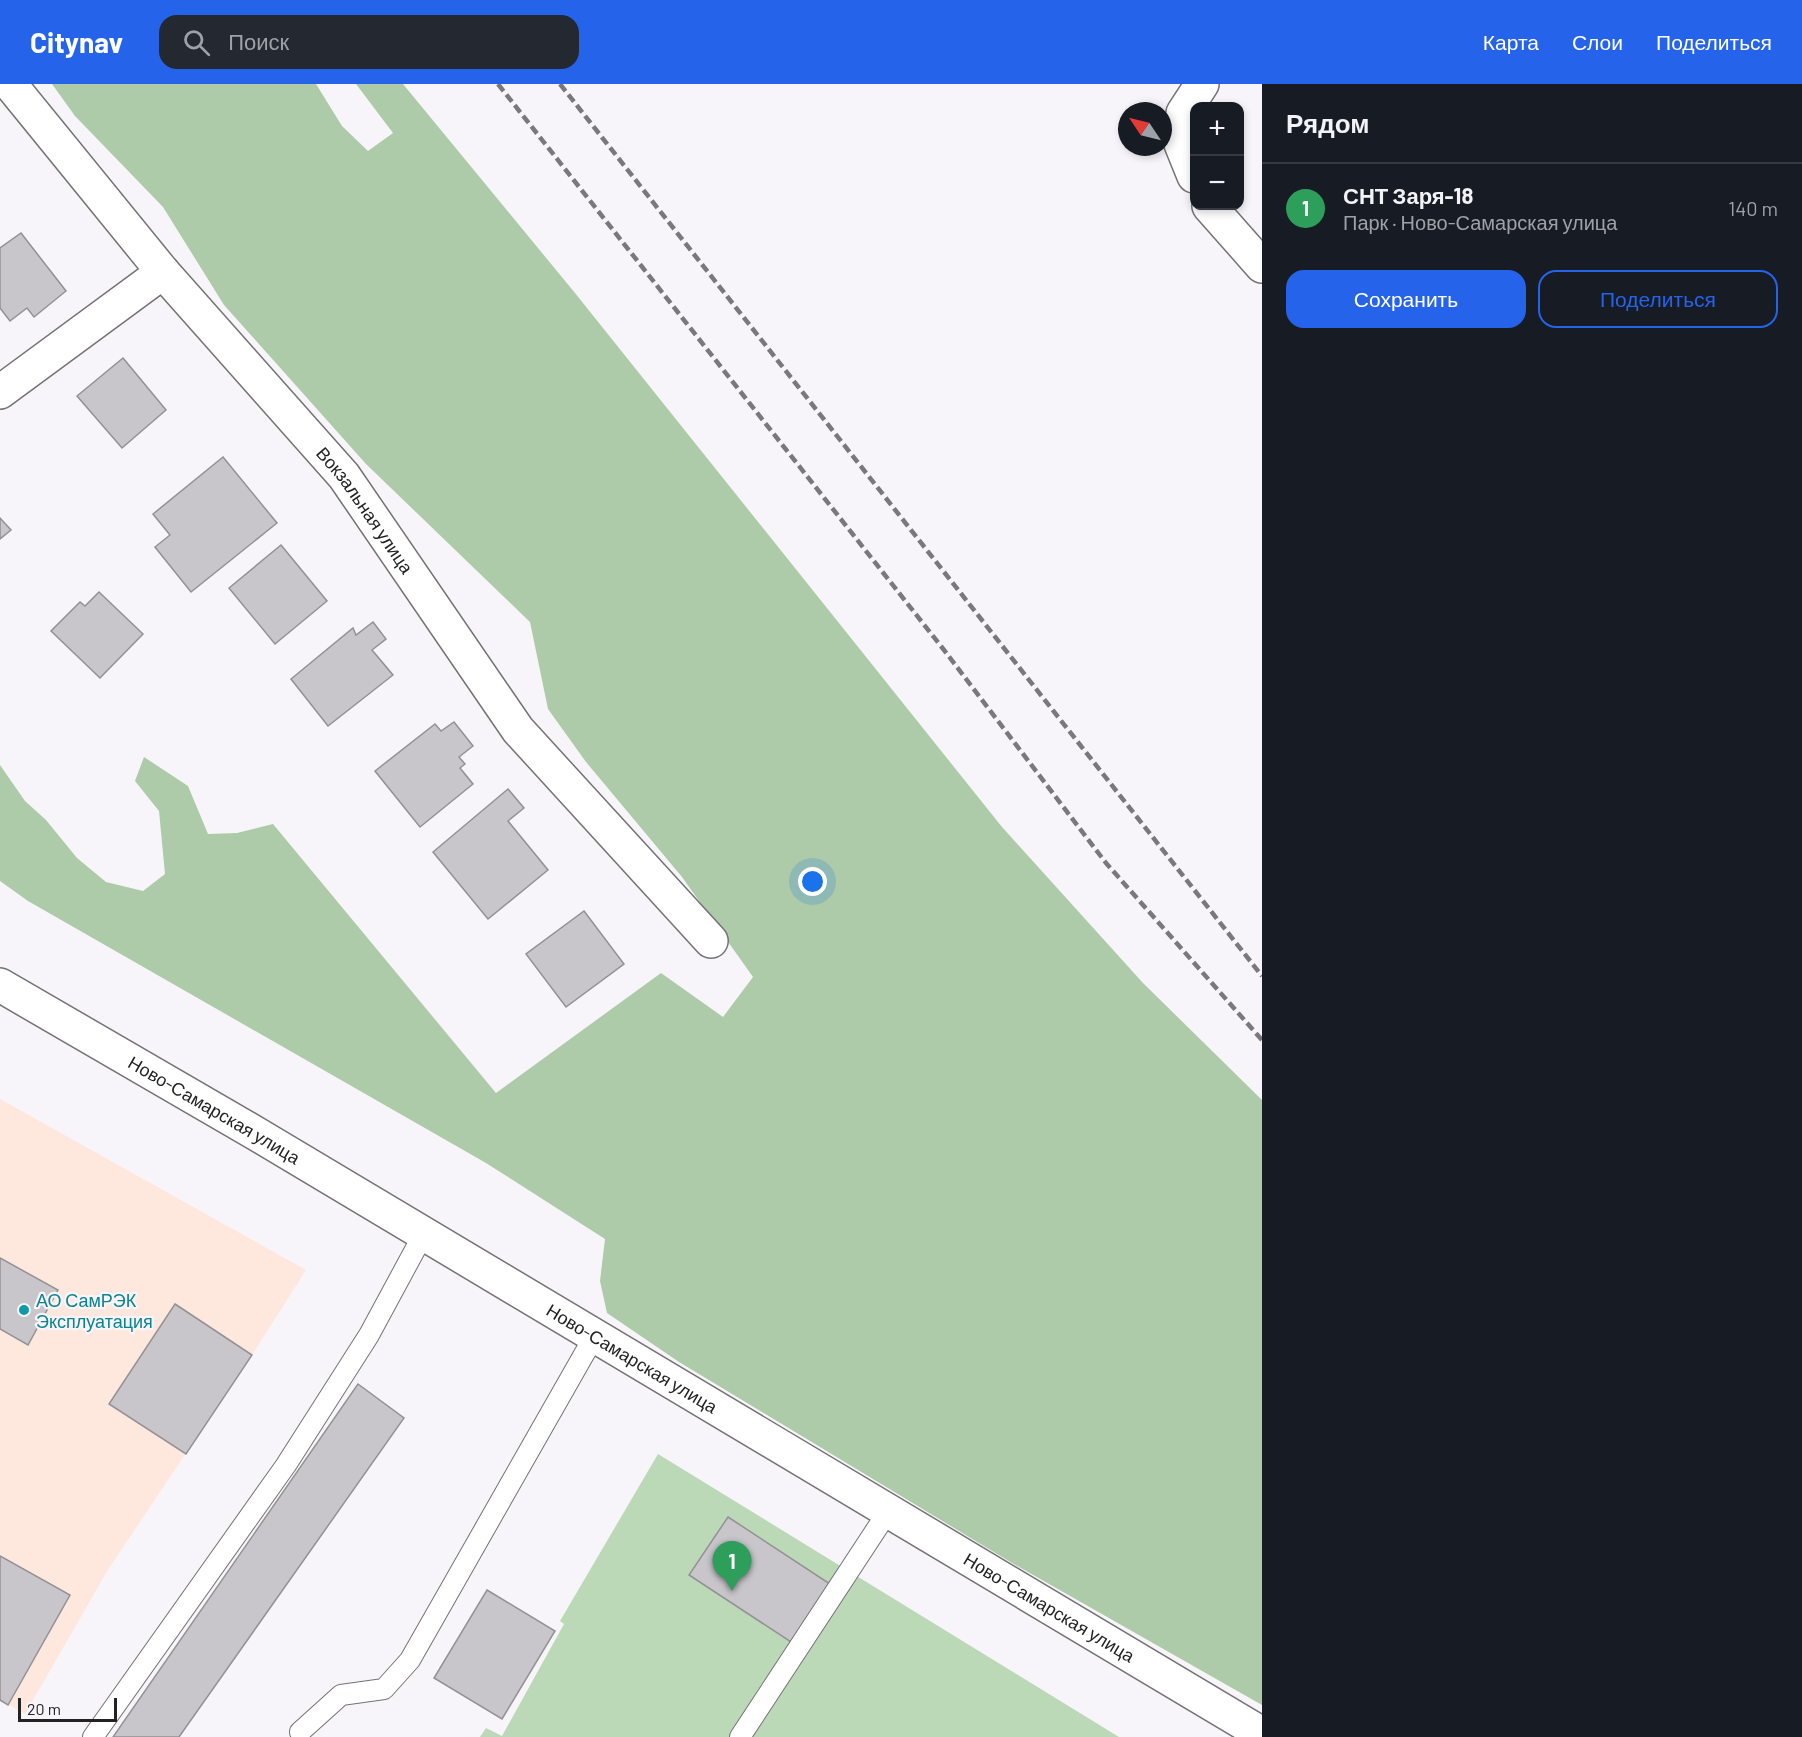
<!DOCTYPE html>
<html lang="ru">
<head>
<meta charset="utf-8">
<style>
  :root { --surface:#171b24; --page:#242831; --text:#f1f3f6; --muted:#9ea1a6; --line:#363941; --accent:#2563eb }
  body { margin:0; font-family:Barlow,sans-serif; background:var(--page); color:var(--text) }
  .controls { position:absolute; right:18px; top:18px; display:grid; overflow:hidden; border-radius:12px; box-shadow:0 3px 9px #0003 }
  .controls button { width:54px; height:54px; display:grid; place-items:center; padding:0; border:0; border-bottom:2px solid var(--line); background:var(--surface); color:var(--text); font:30px sans-serif }
  .compass { position:absolute; left:1118px; top:18px; width:54px; height:54px; border-radius:50%; background:var(--surface); box-shadow:0 3px 9px #0003; rotate:305deg }
  .scale { position:absolute; left:18px; bottom:15px; width:99px; box-sizing:border-box; padding-left:6px; border:3px solid #242324; border-top:0; font-size:16px; line-height:21px; white-space:nowrap; color:#242324; -webkit-text-stroke:4px #f7f5f9; paint-order:stroke }
  .you { position:absolute; left:813px; top:798px; width:21px; height:21px; margin:-15px; border:4px solid #fff; border-radius:50%; background:#1a73e8; box-shadow:0 0 0 9px #1a73e833 }
  .badge { display:grid; place-items:center; width:39px; height:39px; border-radius:50%; background:var(--accent); color:#fff; font-size:20px; font-weight:700 }
  .pin { position:absolute; translate:-50% -50px; filter:drop-shadow(0 2px 3px #0008) }
  .pin::after { content:''; position:absolute; top:32px; width:21px; height:18px; background:inherit; clip-path:polygon(0 0,100% 0,50% 100%) }
  .list { margin:0; padding:0; list-style:none }
  h2 { display:flex; justify-content:space-between; align-items:center; height:78px; margin:0; padding:0 24px; font-size:26px }
  h2 small { font-size:20px; font-weight:400; color:var(--muted) }
  .list li { display:grid; grid-template-columns:39px 1fr auto; gap:18px; align-items:center; box-sizing:border-box; height:90px; padding:0 24px; border-top:2px solid var(--line) }
  .list b { display:block; font-size:22px; white-space:nowrap }
  .list p { margin:0; font-size:20px; white-space:nowrap; color:var(--muted) }
  .list em { font-size:20px; font-style:normal; color:var(--muted) }
  .actions { display:flex; gap:12px; padding:18px 24px }
  .actions a { flex:1; padding:14px 0; border:2px solid var(--accent); border-radius:18px; text-align:center; font-size:21px; color:var(--accent) }
  .actions .main { background:var(--accent); color:#fff }
  .icon { flex:none; width:33px; height:33px; fill:none; stroke:currentColor; stroke-width:2; stroke-linecap:round; stroke-linejoin:round }
  .map { position:relative; flex:none; width:1262px; height:1653px; overflow:hidden }
  header { display:flex; align-items:center; gap:36px; box-sizing:border-box; height:84px; padding:0 30px; background:var(--accent); color:#fff }
  header strong { font-size:28px }
  nav { display:flex; gap:33px; margin-inline-start:auto; font-size:21px }
  .search { width:420px; height:54px; background:var(--page); display:flex; align-items:center; gap:15px; box-sizing:border-box; padding:0 21px; border-radius:18px; color:var(--muted); font-size:22px }
  main { display:flex }
  aside { flex:1; background:var(--surface) }
  .map>svg:first-child { display:block }
  .industrial { fill:#fee7dc }
  .green { fill:#bcd9b7 }
  .forest { fill:#adcba8 }
  .building { fill:#c8c6ca; stroke:#929194; stroke-width:1.5 }
  .lines { fill:none; stroke-linecap:round; stroke-linejoin:round }
  .service-casing { stroke:#747275; stroke-width:22 }
  .minor-casing { stroke:#747275; stroke-width:36 }
  .service { stroke:#fff; stroke-width:20 }
  .minor { stroke:#fff; stroke-width:33 }
  .rail { stroke:#7a787b; stroke-width:4.5; stroke-dasharray:9 4.5; stroke-linecap:butt }
  .culture-dot { fill:#0f9aa8; stroke:#f7f5f9; stroke-width:2 }
  .labels { text-anchor:middle; dominant-baseline:central; stroke-width:4.5; stroke-linejoin:round; paint-order:stroke }
  .street-label { font-size:18px; fill:#242324; stroke:#f7f5f9 }
  .culture-label { font-size:18px; fill:#0d838f; stroke:#f7f5f9; text-anchor:start }
</style>
</head>
<body>
<header>
<strong>Citynav</strong>
<div class="search"><svg class="icon" aria-label="search" viewBox="0 0 24 24"><circle cx="10" cy="10" r="6"/><path d="M15 15l6 6"/></svg>Поиск</div>
<nav><a>Карта</a><a>Слои</a><a>Поделиться</a></nav>
</header>
<main>
<div class="map">
<svg width="1262" height="1653" viewBox="0 0 1262 1653">
  <rect width="100%" height="100%" fill="#f7f5f9"/>
  <polygon class="industrial" points="0,1015 306,1186 252,1271 109,1484 25,1630 0,1616"/>
  <polygon class="green" points="658,1370 1119,1653 480,1653 486,1644 502,1652 564,1540 560,1537"/>
  <polygon class="forest" points="52,0 316,0 342,42 368,67 393,49 356,0 403,0 575,209 1002,743 1143,899 1262,1016 1262,1621 1012,1479 679,1278 607,1229 600,1197 605,1155 486,1079 28,817 0,797 0,681 25,717 46,736 77,774 106,798 143,807 165,790 159,727 135,697 144,673 188,702 208,750 237,749 273,740 496,1009 661,889 723,933 753,893 682,793 586,678 548,625 530,538 366,380 224,221 163,123 75,32"/>
  <g class="building">
    <polygon points="21,149 66,207 34,233 27,224 10,237 0,224 0,164"/>
    <polygon points="123,274 166,326 122,364 77,312"/>
    <polygon points="223,373 277,439 191,508 155,463 170,451 153,430"/>
    <polygon points="0,434 11,446 0,455"/>
    <polygon points="281,461 327,517 275,560 229,504"/>
    <polygon points="99,508 143,550 100,594 51,547 80,518 85,522"/>
    <polygon points="373,538 386,555 372,566 393,591 328,642 291,595 353,544 356,551"/>
    <polygon points="454,638 473,662 459,673 465,680 460,684 473,700 420,743 375,687 435,640 441,647"/>
    <polygon points="508,705 524,724 508,737 548,786 488,835 433,768"/>
    <polygon points="584,827 624,880 566,923 526,870"/>
    <polygon points="0,1174 58,1206 28,1261 0,1245"/>
    <polygon points="175,1220 252,1271 186,1370 109,1320"/>
    <polygon points="358,1300 404,1334 179,1653 113,1653"/>
    <polygon points="728,1433 830,1500 791,1558 689,1491"/>
    <polygon points="0,1472 70,1511 8,1621 0,1616"/>
    <polygon points="487,1506 555,1547 502,1635 434,1594"/>
  </g>
  <g class="lines">
    <g class="service-casing">
      <g id="service">
        <polyline points="300,1648 341,1611 384,1605 410,1576 595,1251"/>
        <polyline points="93,1653 286,1381 369,1251 423,1151"/>
        <polyline points="740,1653 889,1426"/>
      </g>
    </g>
    <g class="minor-casing">
      <g id="minor">
        <path id="s1" d="M10,0L163,188L344,392L518,646L711,857"/>
        <polyline points="1194,92 1181,60 1183,29 1202,0"/>
        <polyline points="1209,122 1262,182"/>
        <polyline points="0,308 163,188"/>
        <path id="s2" d="M0,901L255,1049L1262,1650"/>
      </g>
    </g>
    <use href="#service" class="service"/>
    <use href="#minor" class="minor"/>
    <g class="rail">
      <polyline points="498,0 944,566 1106,779 1262,956"/>
      <polyline points="560,0 1262,892"/>
    </g>
  </g>
  <circle class="culture-dot" cx="24" cy="1226" r="6"/>
  <g class="labels">
    <g class="street-label">
      <text stroke="none"><textPath href="#s1" startOffset="555">Вокзальная улица</textPath></text>
      <text stroke="none"><textPath href="#s2" startOffset="248">Ново-Самарская улица</textPath></text>
      <text stroke="none"><textPath href="#s2" startOffset="734">Ново-Самарская улица</textPath></text>
      <text stroke="none"><textPath href="#s2" startOffset="1220">Ново-Самарская улица</textPath></text>
    </g>
    <g class="culture-label">
      <text x="36" y="1216">АО СамРЭК<tspan x="36" dy="21">Эксплуатация</tspan></text>
    </g>
  </g>
</svg>
<div class="controls">
<button>+</button>
<button>−</button>
</div>
<svg class="compass" viewBox="-18 -18 36 36"><path d="M0-13l5 13h-10z" fill="#e53935"/><path d="M0 13l5-13h-10z" fill="#9ea1a6"/></svg>
<div class="scale">20 m</div>
<div class="you"></div>
<div class="pin badge" style="left:732px;top:1507px;background:#2e9e5b">1</div>
</div>
<aside>
<h2>Рядом<small></small></h2>
<ul class="list">
<li><span class="badge" style="background:#2e9e5b">1</span><div><b>СНТ Заря-18</b><p>Парк · Ново-Самарская улица</p></div><em>140 m</em></li>
</ul>
<div class="actions"><a class="main">Сохранить</a><a>Поделиться</a></div>
</aside>
</main>
</body>
</html>
